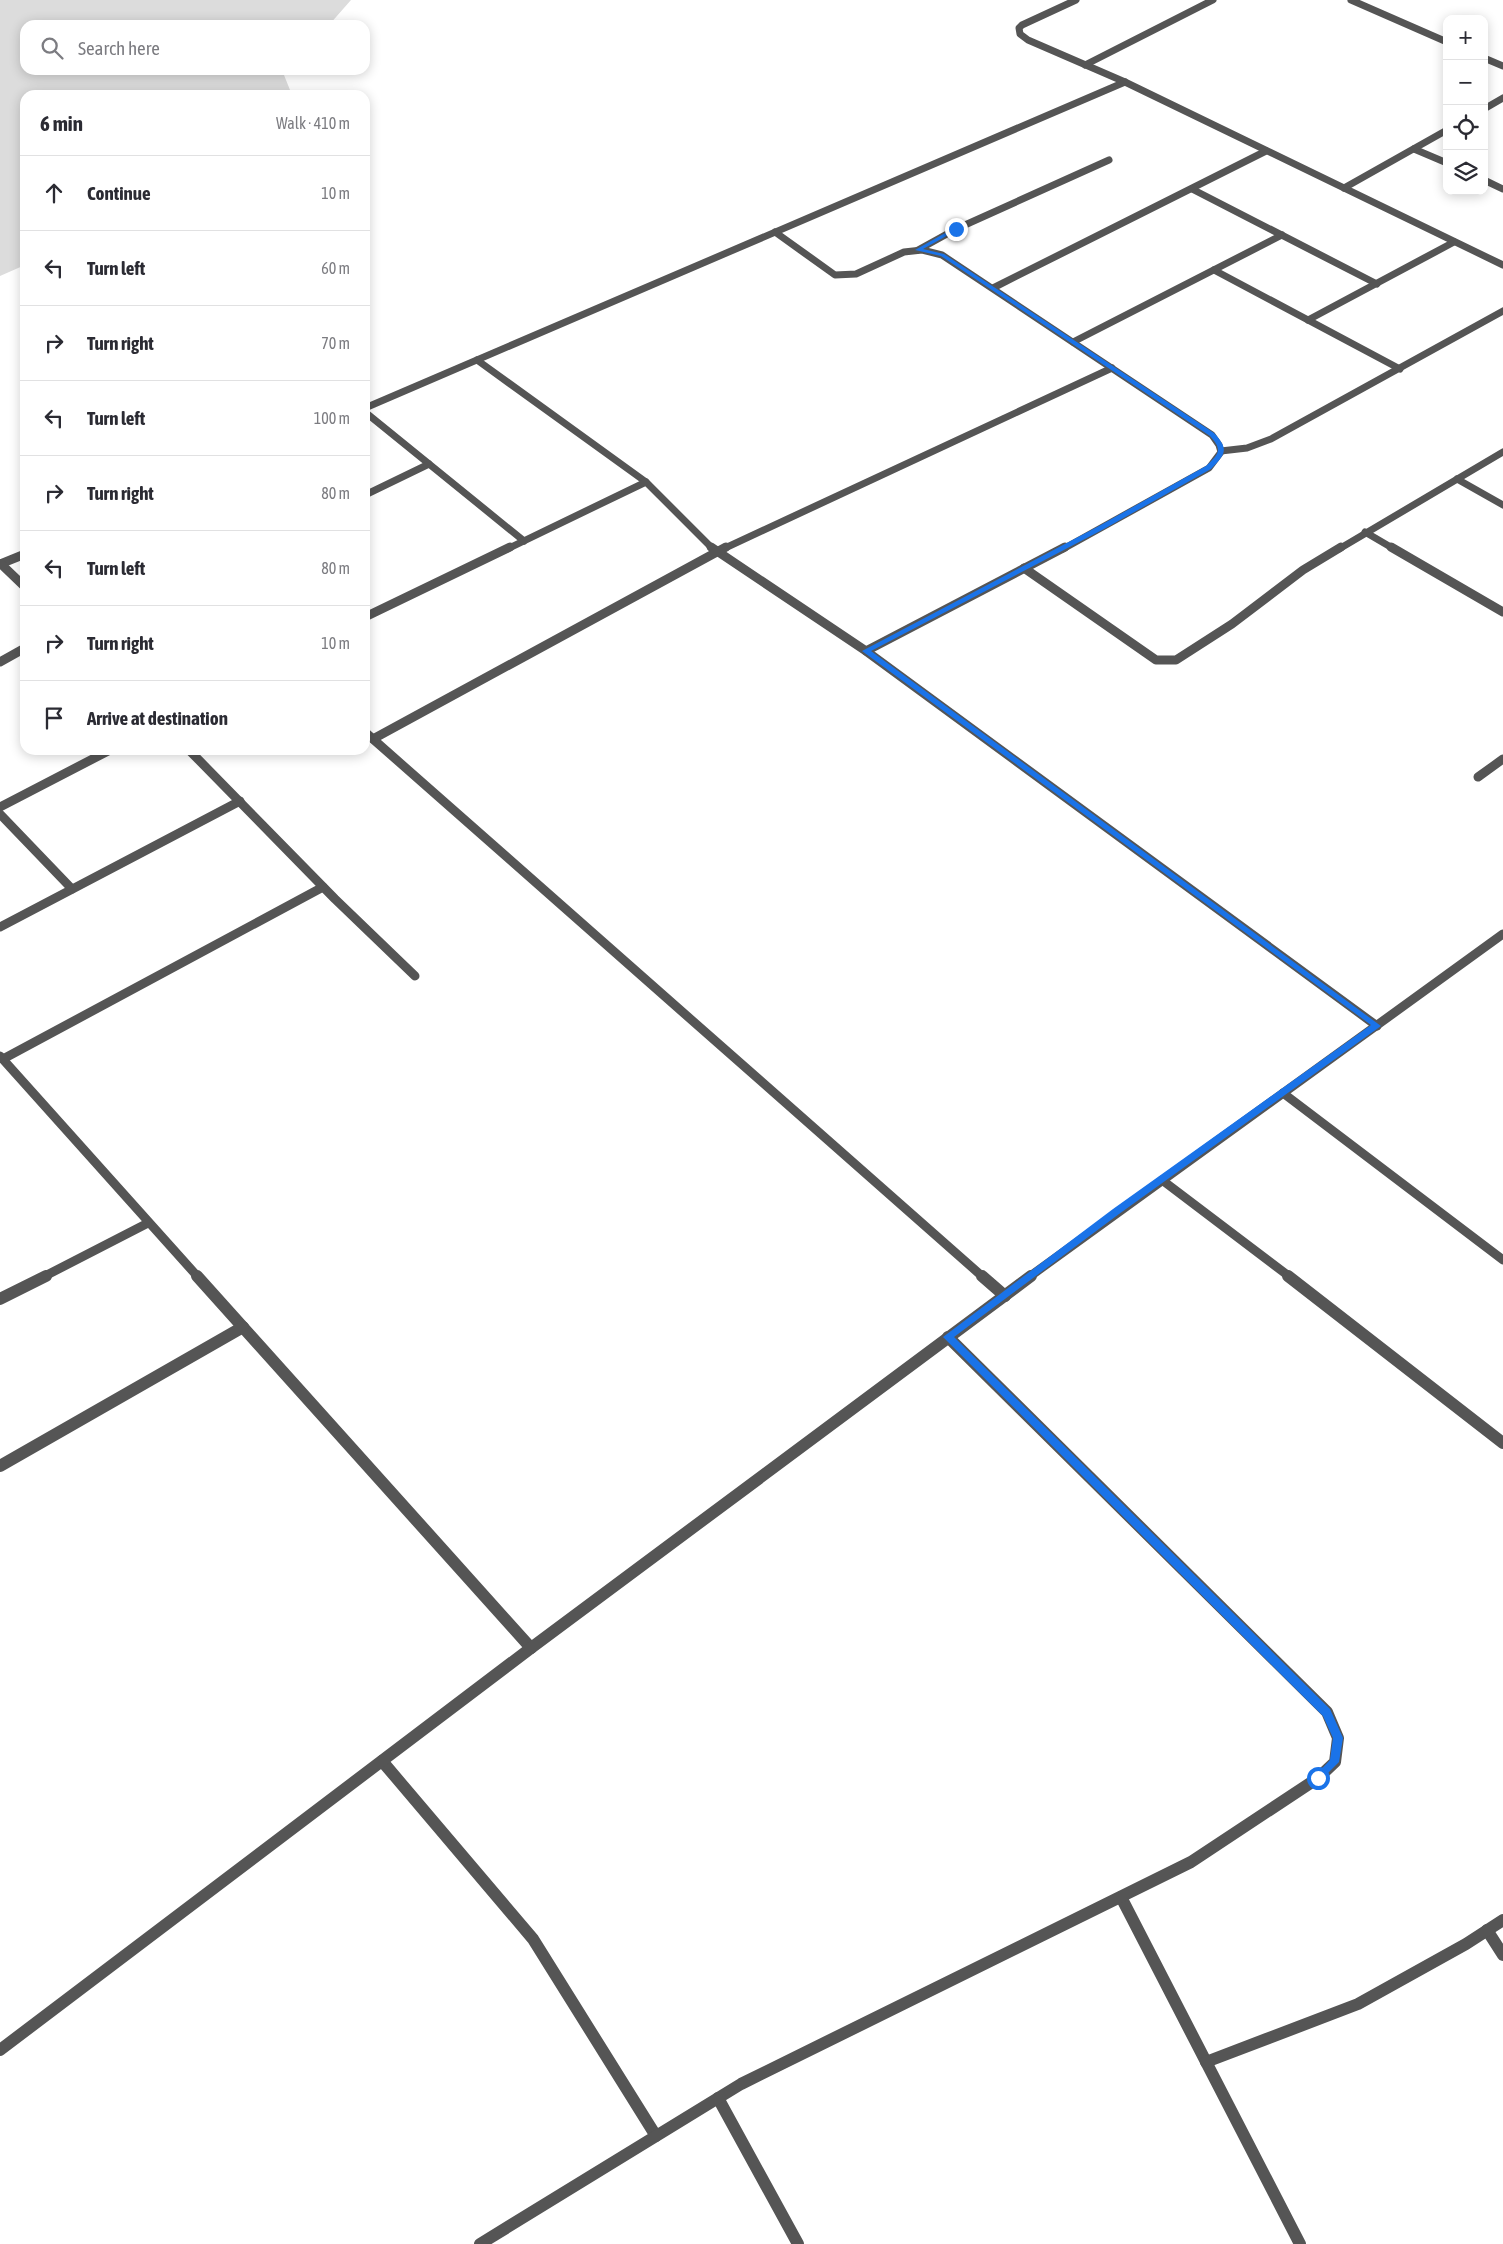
<!DOCTYPE html>
<html lang="en">
<head>
<meta charset="utf-8">
<style>
  :root { --surface:#fff; --page:#f7f7f7; --text:#2b2b33; --muted:#7c7c81; --line:#e1e1e2 }
  body { margin:0; font-family:"Asap Condensed",sans-serif; background:var(--page); color:var(--text) }
  .controls { position:absolute; right:15px; top:15px; display:grid; overflow:hidden; border-radius:10px; box-shadow:0 2px 12px #0003 }
  .controls button { width:45px; height:45px; display:grid; place-items:center; padding:0; border:0; border-bottom:1px solid var(--line); background:var(--surface); color:var(--text); font:25px sans-serif }
  .stop { position:absolute; width:15px; height:15px; margin:-11px; border:4px solid #1a73e8; border-radius:50%; background:#fff }
  .stop.end { background:#1a73e8; border-color:#fff; box-shadow:0 1px 5px #0008 }
  .list { margin:0; padding:0; list-style:none }
  h2 { display:flex; justify-content:space-between; align-items:center; height:65px; margin:0; padding:0 20px; font-size:21px }
  h2 small { font-size:16px; font-weight:400; color:var(--muted) }
  .list li { display:grid; grid-template-columns:32px 1fr auto; gap:15px; align-items:center; box-sizing:border-box; height:75px; padding:0 20px; border-top:1px solid var(--line) }
  .list b { display:block; font-size:19px; white-space:nowrap }
  .list em { font-size:16px; font-style:normal; color:var(--muted) }
  .icon { flex:none; width:28px; height:28px; fill:none; stroke:currentColor; stroke-width:2; stroke-linecap:round; stroke-linejoin:round }
  .map { position:relative; flex:none; width:1503px; height:2244px; overflow:hidden }
  .search { position:absolute; background:var(--surface); box-shadow:0 2px 12px #0003; left:20px; top:20px; width:350px; height:55px; display:flex; align-items:center; gap:12px; box-sizing:border-box; padding:0 18px; border-radius:15px; color:var(--muted); font-size:19px }
  .panel { position:absolute; background:var(--surface); box-shadow:0 2px 12px #0003; left:20px; top:90px; width:350px; height:665px; border-radius:15px }
  .map>svg:first-child { display:block }
  .green { fill:#dcdcdc }
  .lines { fill:none; stroke-linecap:round; stroke-linejoin:round }
  .street-far2 { stroke:#555; stroke-width:7 }
  .street-far1 { stroke:#555; stroke-width:9 }
  .street { stroke:#555; stroke-width:12 }
  .route { fill:#1a73e8 }
</style>
</head>
<body>
<div class="map">
<svg width="1503" height="2244" viewBox="0 0 1503 2244">
  <rect width="100%" height="100%" fill="#fff"/>
  <polygon class="green" points="0,0 351,0 329,25 25,25 25,70 289,70 284,75 292,95 25,95 25,265 0,276"/>
  <g class="lines">
    <g class="street-far2">
      <polyline points="1076,0 1022,25 1019,28 1020,34 1028,40 1125,82 1503,265"/>
      <polyline points="1351,0 1447,42"/>
      <polyline points="1484,58 1503,66"/>
      <polyline points="1085,65 1213,0"/>
      <polyline points="1484,109 1503,98"/>
      <polyline points="1414,149 1447,163"/>
      <polyline points="1484,180 1503,189"/>
      <polyline points="1344,188 1447,130"/>
      <polyline points="1192,189 1377,284"/>
      <polyline points="775,232 835,275 856,274 904,252 922,250 942,255 1212,435 1219,445 1221,452 1209,468 1063,549"/>
      <polyline points="918,250 956,229 1109,160"/>
      <polyline points="1214,270 1400,369"/>
      <polyline points="993,288 1266,151"/>
      <polyline points="1308,320 1454,242"/>
      <polyline points="1073,342 1282,235"/>
      <polyline points="477,360 646,482 713,549"/>
      <polyline points="365,408 1125,82"/>
      <polyline points="365,412 524,541"/>
      <polyline points="1221,451 1247,448 1271,439 1503,311"/>
      <polyline points="1457,479 1503,505"/>
      <polyline points="365,495 429,464"/>
      <polyline points="1365,532 1394,549"/>
      <polyline points="507,549 646,482"/>
      <polyline points="723,549 1112,368"/>
      <polyline points="1339,549 1503,452"/>
    </g>
    <g class="street-far1">
      <polyline points="711,547 866,651 1377,1026"/>
      <polyline points="1391,547 1503,612"/>
      <polyline points="0,564 25,554"/>
      <polyline points="1,564 25,587"/>
      <polyline points="1024,568 1156,660 1176,660 1232,624 1303,570 1341,547"/>
      <polyline points="365,617 510,547"/>
      <polyline points="866,651 1065,547"/>
      <polyline points="0,662 25,648"/>
      <polyline points="365,732 983,1277"/>
      <polyline points="373,739 726,547"/>
      <polyline points="189,750 335,899 415,976"/>
      <polyline points="1478,777 1503,759"/>
      <polyline points="0,807 110,750"/>
      <polyline points="0,814 72,889"/>
      <polyline points="0,927 240,801"/>
      <polyline points="0,1056 198,1277"/>
      <polyline points="3,1059 323,887"/>
      <polyline points="1283,1093 1503,1260"/>
      <polyline points="1162,1180 1290,1277"/>
      <polyline points="43,1277 148,1223"/>
      <polyline points="1029,1277 1503,934"/>
    </g>
    <g class="street">
      <polyline points="197,1276 531,1648"/>
      <polyline points="982,1276 1005,1296"/>
      <polyline points="1288,1276 1503,1443"/>
      <polyline points="0,1299 46,1276"/>
      <polyline points="0,1466 243,1327"/>
      <polyline points="382,1761 533,1939 656,2136"/>
      <polyline points="1121,1897 1300,2244"/>
      <polyline points="1487,1930 1503,1955"/>
      <polyline points="0,2050 531,1648 1031,1276"/>
      <polyline points="1206,2062 1358,2004 1466,1944 1503,1920"/>
      <polyline points="718,2098 798,2244"/>
      <polyline points="480,2244 741,2084 1191,1862 1318,1778 1335,1762 1338,1738 1327,1712 948,1337"/>
    </g>
  </g>
  <path class="route" d="M954,228L959,229L923,249L944,254L1214,433C1229,449 1226,454 1211,469L1104,529L871,651L1381,1026L1119,1214L954,1337L1330,1709L1343,1738L1339,1762L1318,1783L1313,1778L1330,1760L1333,1738L1323,1716L943,1337L1113,1209L1371,1025L862,651L1099,526L1206,466C1219,454 1223,450 1210,436L941,256L915,250Z"/>
</svg>
<div class="controls">
<button>+</button>
<button>−</button>
<button><svg class="icon" aria-label="locate" viewBox="0 0 24 24"><circle cx="12" cy="12" r="6"/><path d="M12 2v4M12 18v4M2 12h4M18 12h4"/></svg></button>
<button><svg class="icon" aria-label="layers" viewBox="0 0 24 24"><path d="M12 4l9 5-9 5-9-5zM3 14l9 5 9-5"/></svg></button>
</div>
<div class="stop" style="left:1318px;top:1778px"></div>
<div class="stop end" style="left:956px;top:229px"></div>
<div class="search"><svg class="icon" aria-label="search" viewBox="0 0 24 24"><circle cx="10" cy="10" r="6"/><path d="M15 15l6 6"/></svg>Search here</div>
<section class="panel">
<h2>6 min<small>Walk · 410 m</small></h2>
<ul class="list">
<li><svg class="icon" aria-label="ahead" viewBox="0 0 24 24"><path d="M12 20V5M6 11l6-6 6 6"/></svg><div><b>Continue</b></div><em>10 m</em></li>
<li><svg class="icon" aria-label="left" viewBox="0 0 24 24"><path d="M17 20v-9H6M10 6l-5 5 5 5"/></svg><div><b>Turn left</b></div><em>60 m</em></li>
<li><svg class="icon" aria-label="right" viewBox="0 0 24 24"><path d="M7 20v-9h11M14 6l5 5-5 5"/></svg><div><b>Turn right</b></div><em>70 m</em></li>
<li><svg class="icon" aria-label="left" viewBox="0 0 24 24"><path d="M17 20v-9H6M10 6l-5 5 5 5"/></svg><div><b>Turn left</b></div><em>100 m</em></li>
<li><svg class="icon" aria-label="right" viewBox="0 0 24 24"><path d="M7 20v-9h11M14 6l5 5-5 5"/></svg><div><b>Turn right</b></div><em>80 m</em></li>
<li><svg class="icon" aria-label="left" viewBox="0 0 24 24"><path d="M17 20v-9H6M10 6l-5 5 5 5"/></svg><div><b>Turn left</b></div><em>80 m</em></li>
<li><svg class="icon" aria-label="right" viewBox="0 0 24 24"><path d="M7 20v-9h11M14 6l5 5-5 5"/></svg><div><b>Turn right</b></div><em>10 m</em></li>
<li><svg class="icon" aria-label="arrive" viewBox="0 0 24 24"><path d="M6 21V4h12l-3 4 3 4H6"/></svg><div><b>Arrive at destination</b></div></li>
</ul>
</section>
</div>
</body>
</html>
